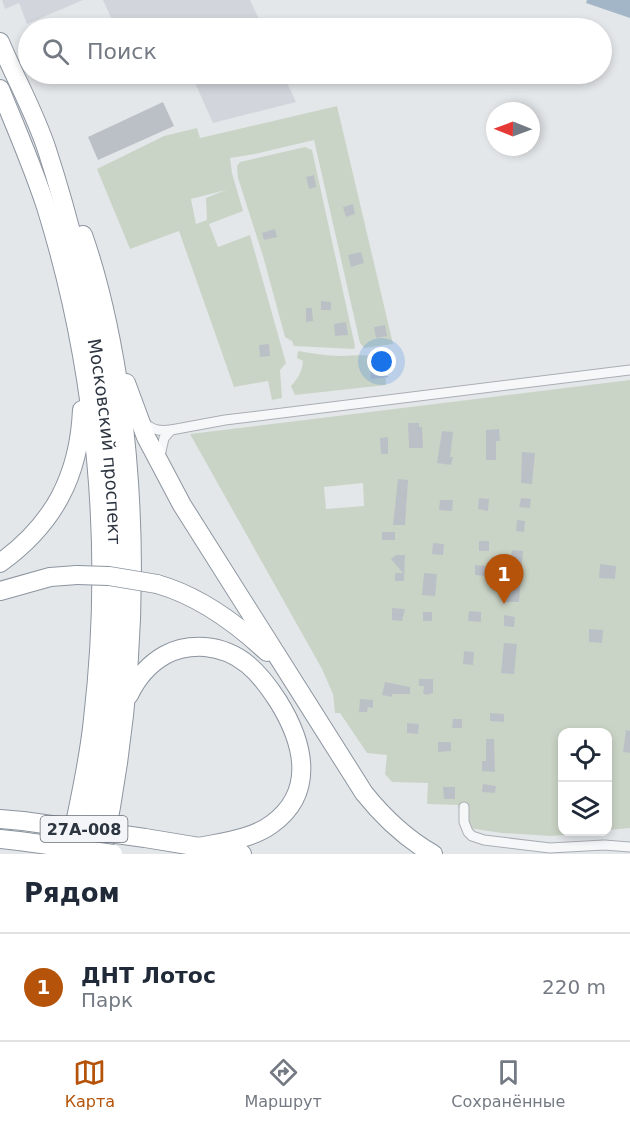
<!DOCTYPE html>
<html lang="ru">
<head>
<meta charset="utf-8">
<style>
  :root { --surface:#fff; --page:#f6f6f7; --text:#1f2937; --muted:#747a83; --line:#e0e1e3; --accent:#b45309 }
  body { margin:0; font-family:"DejaVu Sans",sans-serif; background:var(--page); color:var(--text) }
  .controls { position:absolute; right:18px; bottom:18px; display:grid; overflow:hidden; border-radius:12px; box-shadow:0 3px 9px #0003 }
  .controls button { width:54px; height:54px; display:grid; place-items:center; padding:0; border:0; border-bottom:2px solid var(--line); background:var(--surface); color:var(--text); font:30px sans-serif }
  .compass { position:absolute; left:486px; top:102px; width:54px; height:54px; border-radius:50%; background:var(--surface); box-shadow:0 3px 9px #0003; rotate:271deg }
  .you { position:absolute; left:382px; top:362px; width:21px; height:21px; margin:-15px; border:4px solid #fff; border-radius:50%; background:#1a73e8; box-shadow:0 0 0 9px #1a73e833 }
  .badge { display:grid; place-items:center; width:39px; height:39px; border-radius:50%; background:var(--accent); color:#fff; font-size:20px; font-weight:700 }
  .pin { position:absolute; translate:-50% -50px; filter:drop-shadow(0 2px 3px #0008) }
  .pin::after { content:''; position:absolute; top:32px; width:21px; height:18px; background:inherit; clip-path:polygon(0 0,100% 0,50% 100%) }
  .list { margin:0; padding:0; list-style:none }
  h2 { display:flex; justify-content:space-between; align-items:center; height:78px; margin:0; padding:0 24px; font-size:26px }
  h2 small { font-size:20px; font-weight:400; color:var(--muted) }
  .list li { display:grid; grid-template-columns:39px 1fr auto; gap:18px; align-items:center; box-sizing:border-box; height:108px; padding:0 24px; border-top:2px solid var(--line) }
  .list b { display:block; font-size:22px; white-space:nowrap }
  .list p { margin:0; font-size:20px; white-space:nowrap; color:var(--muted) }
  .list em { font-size:20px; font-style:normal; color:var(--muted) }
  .icon { flex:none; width:33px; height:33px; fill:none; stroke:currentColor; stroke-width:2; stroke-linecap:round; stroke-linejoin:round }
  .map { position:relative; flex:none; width:630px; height:854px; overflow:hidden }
  .search { position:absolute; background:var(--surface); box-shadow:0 3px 9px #0003; left:18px; right:18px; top:18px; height:66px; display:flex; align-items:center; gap:15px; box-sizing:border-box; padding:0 21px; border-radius:33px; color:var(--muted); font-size:22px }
  .sheet { height:186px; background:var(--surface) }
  nav { display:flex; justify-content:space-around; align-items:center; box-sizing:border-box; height:84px; border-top:2px solid var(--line); background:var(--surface); font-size:16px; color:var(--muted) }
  nav a { display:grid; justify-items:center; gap:3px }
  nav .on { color:var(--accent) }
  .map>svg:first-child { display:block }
  .built { fill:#d2d6dc }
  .green { fill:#cad4c6; fill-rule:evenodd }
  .water { fill:#a2b6c7 }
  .building { fill:#bbc0c7 }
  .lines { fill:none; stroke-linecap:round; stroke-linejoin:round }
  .street-casing { stroke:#a9aeb4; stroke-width:11 }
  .highway-casing { stroke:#8c95a0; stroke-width:20 }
  .street { stroke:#f6f7f9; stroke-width:9 }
  .highway { stroke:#fff; stroke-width:18 }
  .highway-bridge-casing { stroke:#8c95a0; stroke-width:20; stroke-linecap:butt }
  .highway-bridge { stroke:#fff; stroke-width:18 }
  .labels { text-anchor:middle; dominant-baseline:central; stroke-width:4.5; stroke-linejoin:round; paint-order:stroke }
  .shield { fill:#f3f5f8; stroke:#686f78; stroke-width:1.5 }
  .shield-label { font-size:16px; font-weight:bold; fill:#2d3541 }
  .street-label { font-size:18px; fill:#2d3541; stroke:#f3f5f8 }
</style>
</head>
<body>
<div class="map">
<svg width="630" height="854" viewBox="0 0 630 854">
  <rect width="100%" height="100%" fill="#e4e7ea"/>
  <g class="built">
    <polygon points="2,0 83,0 27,24 19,3 5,9"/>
    <polygon points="103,0 250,0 263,28 116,28"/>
    <polygon points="191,74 283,74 296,102 213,123"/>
  </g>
  <g class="green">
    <path d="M337,106L393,344L364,348L360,343L314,140L255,154L230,158L232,173L243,211L209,224L218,247L250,235L286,363L280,370L282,398L272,400L268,381L234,387L179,231L130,249L97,169L164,136L197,128L200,138ZM226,190L206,198L207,220L196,224L191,199Z"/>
    <polygon points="305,147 312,150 355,346 354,349 294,346 292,341 285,337 263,256 238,178 237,166 240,162"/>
    <path d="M298,351C312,353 327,356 341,356C356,356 370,353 384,360L386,385L295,395L291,386C298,378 302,372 303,361L297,358Z"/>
    <path d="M630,380V828L608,830V732H562V832H595L551,836L502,833L462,827L458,805L427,804L428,783L392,782L385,774L387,755L367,753L340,713H335L333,694L322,669L190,434ZM363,483L364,506L326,509L324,487Z"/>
  </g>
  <polygon class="water" points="587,0 630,0 630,18 586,3"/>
  <g class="building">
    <polygon points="73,74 97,74 77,82"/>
    <polygon points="163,102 174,126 98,160 88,137"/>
    <polygon points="314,175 316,187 309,189 306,177"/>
    <polygon points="353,204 355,214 346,217 343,207"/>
    <polygon points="275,229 277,237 264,240 262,233"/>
    <polygon points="361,252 364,263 351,267 348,255"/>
    <polygon points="321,301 331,302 331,310 321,310"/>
    <polygon points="306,308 312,308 313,321 306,322"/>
    <polygon points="346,322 348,335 335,336 334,324"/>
    <polygon points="385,325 387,336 376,338 374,327"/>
    <polygon points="269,344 270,356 260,357 259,345"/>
    <polygon points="378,365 378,372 389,377 371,379 370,366"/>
    <polygon points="408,423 419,423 419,427 422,427 423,448 409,448"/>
    <polygon points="499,429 500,441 496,441 496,460 486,460 486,430"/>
    <polygon points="442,431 453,432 450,457 453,457 451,465 437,463"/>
    <polygon points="388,437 388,454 381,454 380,438"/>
    <polygon points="522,452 535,453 532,484 521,483"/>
    <polygon points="398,479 408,480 405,525 393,525"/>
    <polygon points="479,498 489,499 488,511 478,509"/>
    <polygon points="521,498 531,499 530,508 519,507"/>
    <polygon points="440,500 453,500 452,511 439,510"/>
    <polygon points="517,520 525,521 524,532 516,531"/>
    <rect x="382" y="532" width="13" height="8"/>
    <rect x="479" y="541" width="10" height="10"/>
    <polygon points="433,543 444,544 443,555 432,554"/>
    <polygon points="512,550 523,551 519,602 505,602 510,555 511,555"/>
    <polygon points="396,555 405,555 404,581 395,581 395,573 403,573 391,559"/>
    <polygon points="600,564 616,566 615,579 599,578"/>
    <polygon points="475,565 486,566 485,576 475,575"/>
    <polygon points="424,573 437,574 435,596 422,595"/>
    <polygon points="392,608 405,609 402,621 392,620"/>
    <polygon points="469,611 481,612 481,622 468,621"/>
    <rect x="423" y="612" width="9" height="9"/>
    <polygon points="504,615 515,617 514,627 504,626"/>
    <polygon points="589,629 603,630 602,643 589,642"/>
    <polygon points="504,643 517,644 514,674 501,673"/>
    <polygon points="464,651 474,652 473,665 463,664"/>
    <polygon points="419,679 433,679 433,693 426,695 423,693 424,686 419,686"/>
    <polygon points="385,682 410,687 410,694 392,694 392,697 382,695"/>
    <polygon points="360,699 373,700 373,708 368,707 367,712 359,712"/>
    <polygon points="490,713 504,714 504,722 490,721"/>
    <polygon points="453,719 462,719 462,728 452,728"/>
    <polygon points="407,723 419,724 418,734 407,733"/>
    <polygon points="626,730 630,731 630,753 623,752"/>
    <polygon points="486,739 494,739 495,772 482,771 482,761 486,761"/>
    <polygon points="438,742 451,742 451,751 438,752"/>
    <polygon points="483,784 496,786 495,793 482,792"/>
    <polygon points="443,787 455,787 455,799 444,799"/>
  </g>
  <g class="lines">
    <g class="street-casing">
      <g id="street">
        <path d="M145,423C154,431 160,431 171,430L164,438L160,456"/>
        <polyline points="171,430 225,420 630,370"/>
        <polyline points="464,807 464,822 468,832 472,836 484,840 550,848 604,845 630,847"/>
      </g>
    </g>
    <g class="highway-casing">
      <g id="highway">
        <path id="s1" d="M0,42C15,78 35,113 47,150C121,377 137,620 87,854"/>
        <path d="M0,89C16,128 33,167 46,207C97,371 113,548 93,719C89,761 79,802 71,843"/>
        <path d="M83,235C102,289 113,345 121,402C141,554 133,705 102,854"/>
        <path d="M126,383L146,437L182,505L364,793C384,818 405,838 433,854"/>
        <path d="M0,563C54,524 79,476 82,410"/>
        <path d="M157,584C199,596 235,622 267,652"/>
        <polyline points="0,591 50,577 77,575"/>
        <path d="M129,695C137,678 149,664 165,655C178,648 190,646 205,647C240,650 260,673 278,701C303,741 317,791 272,824C252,839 223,842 199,847"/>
        <polyline points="0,819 23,821"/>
        <polyline points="145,838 242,854"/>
        <polyline points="0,839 19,841"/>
      </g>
    </g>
    <use href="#street" class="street"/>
    <use href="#highway" class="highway"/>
    <g class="highway-bridge-casing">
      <g id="highway-bridge">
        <polyline points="77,575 109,576 157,584"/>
        <polyline points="23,821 145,838"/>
        <polyline points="19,841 113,854"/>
      </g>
    </g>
    <use href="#highway-bridge" class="highway-bridge"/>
  </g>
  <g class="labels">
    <rect class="shield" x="40.5" y="816" width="87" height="26" rx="4.5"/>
    <g class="shield-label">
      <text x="84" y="829">27А-008</text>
    </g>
    <g class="street-label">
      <text stroke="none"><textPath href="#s1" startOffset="416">Московский проспект</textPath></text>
    </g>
  </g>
</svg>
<div class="controls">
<button><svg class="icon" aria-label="locate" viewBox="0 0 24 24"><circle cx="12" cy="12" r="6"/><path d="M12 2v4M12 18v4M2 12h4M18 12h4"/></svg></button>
<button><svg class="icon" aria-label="layers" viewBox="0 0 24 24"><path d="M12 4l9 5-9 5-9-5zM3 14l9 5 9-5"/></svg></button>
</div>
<svg class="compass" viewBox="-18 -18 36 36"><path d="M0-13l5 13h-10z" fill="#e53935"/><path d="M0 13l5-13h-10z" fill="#747a83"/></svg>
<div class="you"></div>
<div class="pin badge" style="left:504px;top:604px">1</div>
<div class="search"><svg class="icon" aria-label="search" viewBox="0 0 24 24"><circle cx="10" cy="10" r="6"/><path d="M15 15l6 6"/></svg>Поиск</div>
</div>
<section class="sheet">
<h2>Рядом<small></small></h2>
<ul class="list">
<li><span class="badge">1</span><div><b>ДНТ Лотос</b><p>Парк</p></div><em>220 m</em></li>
</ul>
</section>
<nav>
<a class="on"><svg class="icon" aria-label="map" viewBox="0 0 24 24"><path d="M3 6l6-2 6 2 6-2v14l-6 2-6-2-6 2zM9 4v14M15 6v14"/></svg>Карта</a>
<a><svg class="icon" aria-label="directions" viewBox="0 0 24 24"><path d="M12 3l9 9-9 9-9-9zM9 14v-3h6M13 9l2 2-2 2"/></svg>Маршрут</a>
<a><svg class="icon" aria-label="saved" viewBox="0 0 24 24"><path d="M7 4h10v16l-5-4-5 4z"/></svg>Сохранённые</a>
</nav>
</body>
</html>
